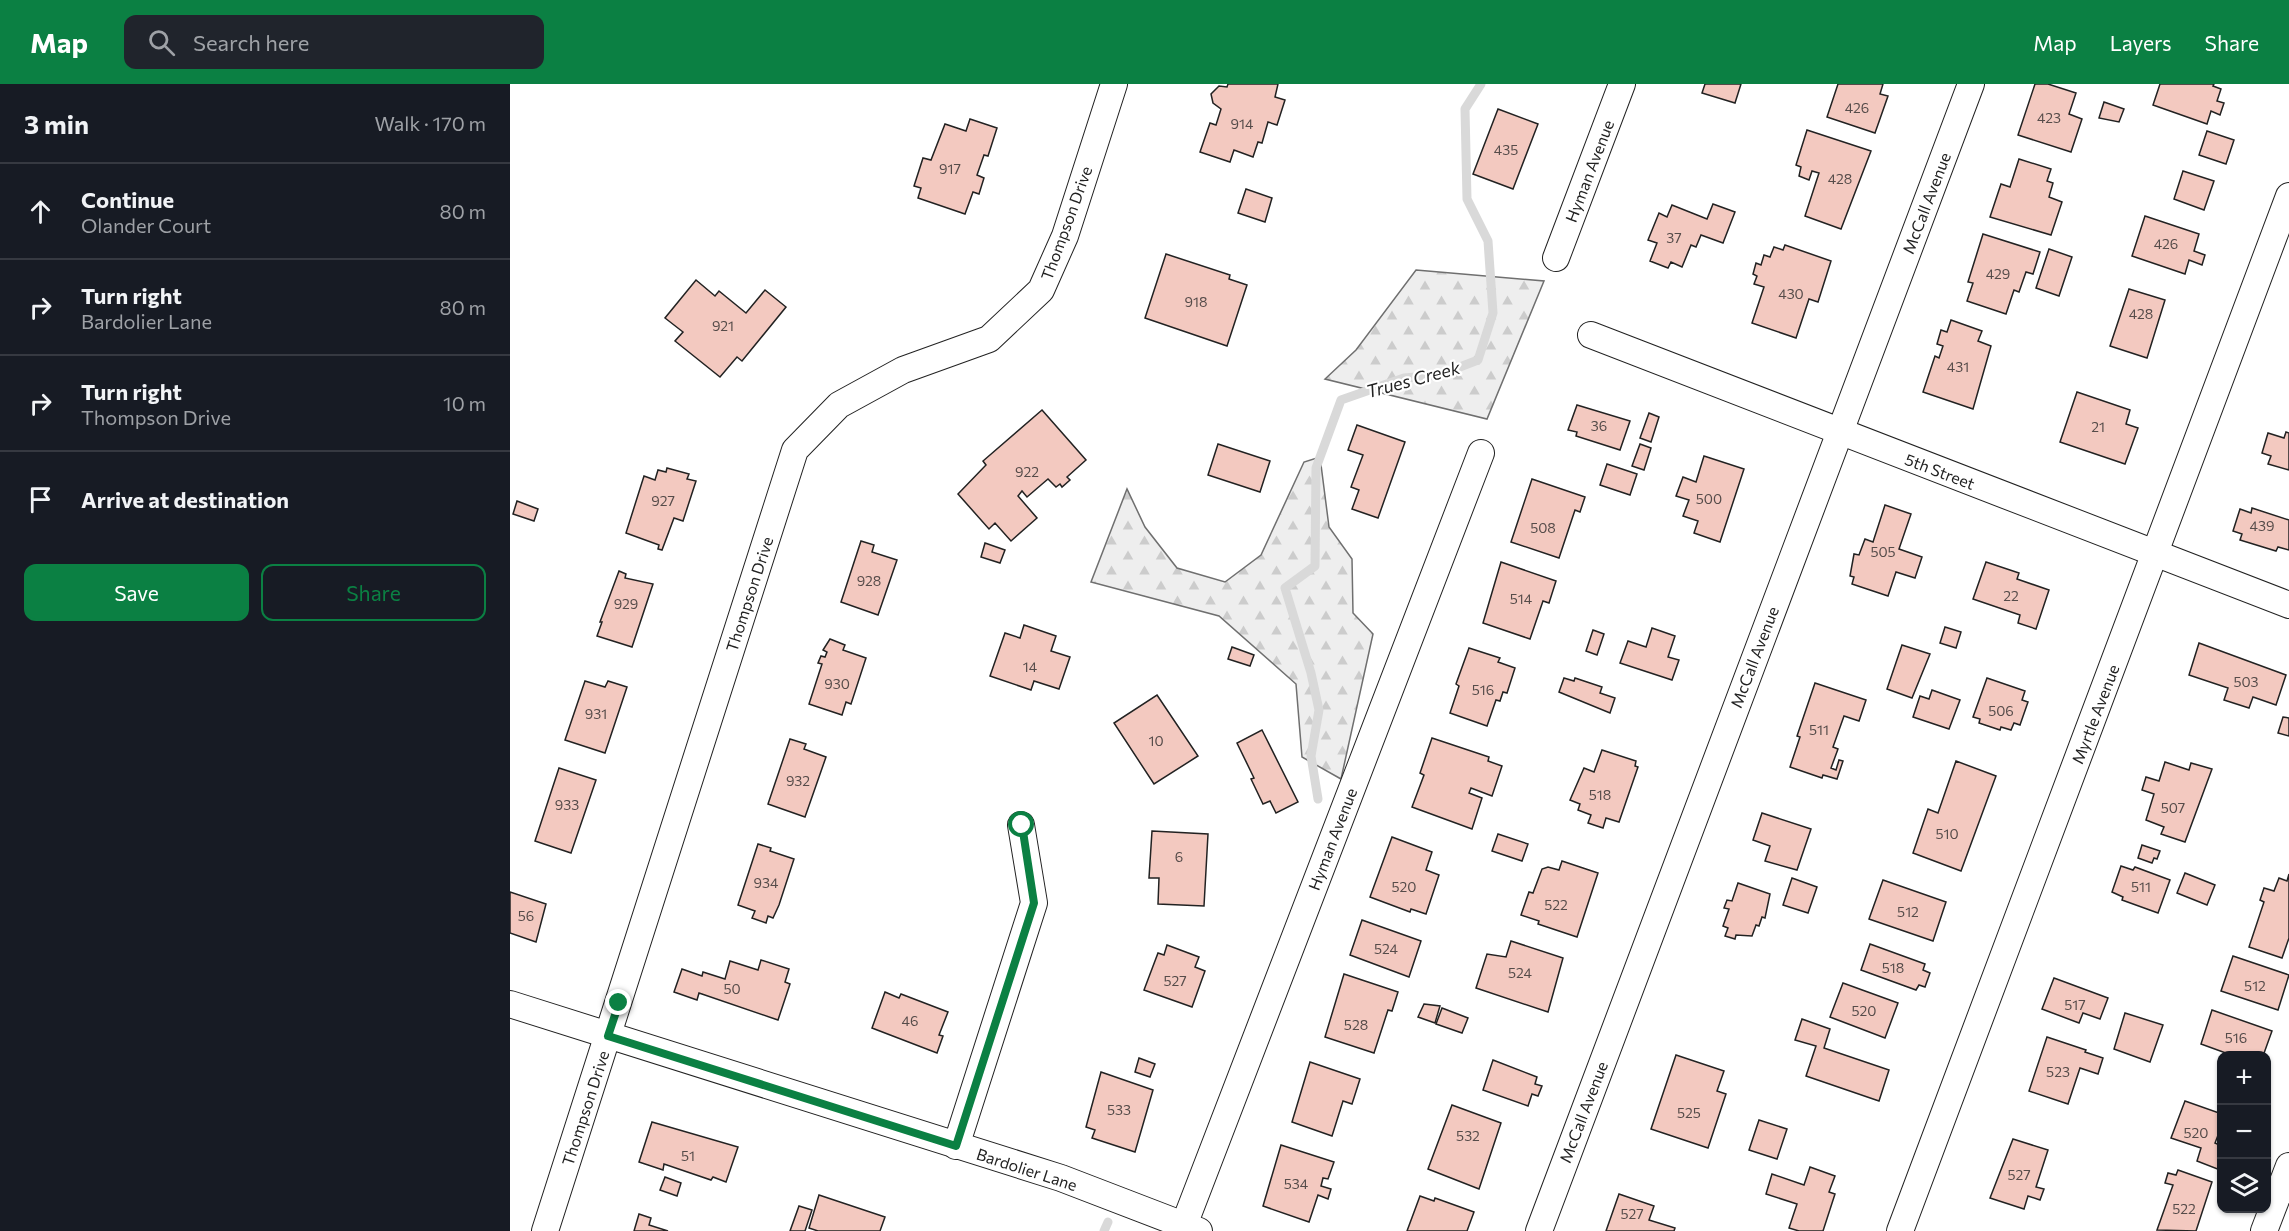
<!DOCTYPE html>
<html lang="en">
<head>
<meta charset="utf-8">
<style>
  :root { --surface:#171b24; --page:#20242c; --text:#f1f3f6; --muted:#9ea1a6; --line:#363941; --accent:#0b8043 }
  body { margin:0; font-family:Commissioner,sans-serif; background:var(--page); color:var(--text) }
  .controls { position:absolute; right:18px; bottom:18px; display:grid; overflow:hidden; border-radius:12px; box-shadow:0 2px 4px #0004 }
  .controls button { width:54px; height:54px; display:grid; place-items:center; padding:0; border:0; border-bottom:2px solid var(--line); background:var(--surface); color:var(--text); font:30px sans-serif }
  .stop { position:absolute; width:18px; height:18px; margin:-14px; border:4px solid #0b8043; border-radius:50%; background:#fff }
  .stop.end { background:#0b8043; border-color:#fff; box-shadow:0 2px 6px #0008 }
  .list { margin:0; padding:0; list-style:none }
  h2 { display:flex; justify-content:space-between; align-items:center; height:78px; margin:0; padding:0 24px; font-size:26px }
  h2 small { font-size:20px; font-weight:400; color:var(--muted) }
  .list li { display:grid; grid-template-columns:39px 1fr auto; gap:18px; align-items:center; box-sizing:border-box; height:96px; padding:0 24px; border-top:2px solid var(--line) }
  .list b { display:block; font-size:22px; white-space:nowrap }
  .list p { margin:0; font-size:20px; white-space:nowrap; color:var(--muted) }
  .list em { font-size:20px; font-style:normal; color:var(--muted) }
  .actions { display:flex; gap:12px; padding:18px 24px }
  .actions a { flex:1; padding:14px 0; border:2px solid var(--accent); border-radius:12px; text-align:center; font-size:21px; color:var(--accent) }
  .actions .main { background:var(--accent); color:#fff }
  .icon { flex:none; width:33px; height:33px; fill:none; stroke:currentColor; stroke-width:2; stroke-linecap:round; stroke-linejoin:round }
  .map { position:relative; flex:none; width:1779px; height:1147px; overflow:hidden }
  header { display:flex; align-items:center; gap:36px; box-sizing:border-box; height:84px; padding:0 30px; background:var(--accent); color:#fff }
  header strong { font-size:28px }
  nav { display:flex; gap:33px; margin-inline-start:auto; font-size:21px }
  .search { width:420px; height:54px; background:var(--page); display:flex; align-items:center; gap:15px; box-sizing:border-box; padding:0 21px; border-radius:12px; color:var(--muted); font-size:22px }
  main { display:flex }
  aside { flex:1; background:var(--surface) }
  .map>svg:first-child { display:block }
  .forest { fill:url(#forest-firs); stroke:#6f6f6f; stroke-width:1.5 }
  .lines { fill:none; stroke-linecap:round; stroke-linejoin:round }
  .stream { stroke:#d9d9d9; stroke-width:9 }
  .building { fill:#f3c9c0; stroke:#222; stroke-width:1.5 }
  .street-casing { stroke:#222; stroke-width:28 }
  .street { stroke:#fff; stroke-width:26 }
  .route { stroke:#0b8043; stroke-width:8 }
  .labels { text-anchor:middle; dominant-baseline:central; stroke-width:4.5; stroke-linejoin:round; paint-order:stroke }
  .number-label { font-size:14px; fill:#564c4a }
  .street-label { font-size:16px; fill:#222; stroke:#fff }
  .water-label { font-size:18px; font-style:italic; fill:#222; stroke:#fff }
</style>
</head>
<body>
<header>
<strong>Map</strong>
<div class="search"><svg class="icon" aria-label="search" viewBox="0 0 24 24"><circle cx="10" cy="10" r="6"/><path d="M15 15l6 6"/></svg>Search here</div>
<nav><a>Map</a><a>Layers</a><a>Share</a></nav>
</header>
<main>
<aside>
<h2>3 min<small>Walk · 170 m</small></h2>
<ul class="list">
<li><svg class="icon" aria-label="ahead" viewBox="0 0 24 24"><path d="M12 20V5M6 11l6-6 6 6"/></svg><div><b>Continue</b><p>Olander Court</p></div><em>80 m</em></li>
<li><svg class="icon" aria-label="right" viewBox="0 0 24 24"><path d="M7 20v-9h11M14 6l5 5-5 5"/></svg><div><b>Turn right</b><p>Bardolier Lane</p></div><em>80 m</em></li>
<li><svg class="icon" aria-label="right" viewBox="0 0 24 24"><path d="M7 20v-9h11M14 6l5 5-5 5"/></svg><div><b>Turn right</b><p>Thompson Drive</p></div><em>10 m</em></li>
<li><svg class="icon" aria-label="arrive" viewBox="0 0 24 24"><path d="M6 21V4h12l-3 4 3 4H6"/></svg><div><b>Arrive at destination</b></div></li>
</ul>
<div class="actions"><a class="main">Save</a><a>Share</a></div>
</aside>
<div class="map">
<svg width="1779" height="1147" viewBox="0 0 1779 1147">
  <defs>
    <pattern id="forest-firs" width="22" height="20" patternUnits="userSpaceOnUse" patternTransform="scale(1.5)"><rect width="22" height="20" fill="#eee"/><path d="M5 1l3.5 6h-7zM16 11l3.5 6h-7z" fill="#ccc"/></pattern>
  </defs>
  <rect width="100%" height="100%" fill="#fff"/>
  <g class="forest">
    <polygon points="906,186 1034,197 977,335 815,295 846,266"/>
    <polygon points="810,373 819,443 842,475 843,529 863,550 831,695 792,673 786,600 709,532 581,498 617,405 635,443 667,484 715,498 751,471 794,378"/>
  </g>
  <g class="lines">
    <g class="stream">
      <polyline points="808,715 801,672 809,626 801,589 775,504 805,482 806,384 831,316 894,294 929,291 968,276 983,229 978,157 957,115 955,25 971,0"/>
      <polyline points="594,1147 598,1138"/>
    </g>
  </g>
  <g class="building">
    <polygon points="718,0 768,0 765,13 775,16 767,41 758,38 752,59 748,58 743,73 724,66 720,78 690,68 700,39 706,41 711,25 703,19 701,10 709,2 717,3"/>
    <polygon points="1195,0 1231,0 1225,19 1192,9"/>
    <polygon points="1328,0 1373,0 1370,10 1378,12 1365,49 1317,33"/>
    <polygon points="1525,0 1538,0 1566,9 1559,30 1572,35 1561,68 1508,51"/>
    <polygon points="1650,0 1704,0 1703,2 1711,5 1707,17 1714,19 1710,31 1701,27 1697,40 1643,21"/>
    <polygon points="1594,18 1614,25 1609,38 1589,34"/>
    <polygon points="988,25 1028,40 1003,105 963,90"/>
    <polygon points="460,35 487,44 478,72 474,71 467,91 474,94 469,110 463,108 455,130 408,114 411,104 404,102 413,74 421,76 435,40 456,47"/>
    <polygon points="1297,46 1361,67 1331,145 1295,132 1309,89 1302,87 1299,96 1289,92 1291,83 1286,81"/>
    <polygon points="1697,47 1724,56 1716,80 1689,71"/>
    <polygon points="1509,75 1541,85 1537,97 1543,99 1539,113 1552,118 1541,151 1480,133 1491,100 1500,103"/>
    <polygon points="1673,87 1704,97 1694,126 1664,115"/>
    <polygon points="736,105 762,114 755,138 728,129"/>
    <polygon points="1203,120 1225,128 1213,159 1191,151 1186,163 1181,161 1172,183 1161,178 1158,184 1140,177 1147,159 1138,156 1149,129 1157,133 1162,121 1197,135"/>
    <polygon points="1635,132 1689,150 1684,167 1695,171 1692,181 1679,176 1675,190 1622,172"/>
    <polygon points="1473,150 1530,168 1523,190 1516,188 1509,208 1504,206 1496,230 1457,217 1463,199 1458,198"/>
    <polygon points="1275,161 1321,177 1308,218 1299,215 1286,254 1242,239 1254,203 1244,200 1247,192 1243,190 1246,179 1251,181 1254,171 1260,173 1264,163 1273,166"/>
    <polygon points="1539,165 1562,173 1549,212 1526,204"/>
    <polygon points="656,170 720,191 719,195 737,201 717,262 635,234"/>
    <polygon points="186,196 205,212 209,207 236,229 255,206 276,223 232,277 227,273 210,293 165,257 173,248 155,234"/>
    <polygon points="1619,205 1655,216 1637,274 1600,262"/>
    <polygon points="1441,236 1472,247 1468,257 1481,262 1463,325 1413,308 1425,272 1429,274 1433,262 1427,260 1431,246 1437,248"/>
    <polygon points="1567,308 1620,326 1616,340 1628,344 1615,380 1550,358"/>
    <polygon points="1067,321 1120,337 1110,366 1066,352 1067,348 1058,346"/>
    <polygon points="532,326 576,376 557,393 560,396 552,403 550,400 546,403 538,395 517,413 512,407 508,412 527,434 501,457 485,439 479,445 448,410 476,381 473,377"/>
    <polygon points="1139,329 1149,333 1141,358 1130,354"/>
    <polygon points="847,341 895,358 868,434 842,425 849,406 841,403 853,371 838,366"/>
    <polygon points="1776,348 1779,349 1779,386 1758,380 1761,372 1752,369 1758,349 1774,354"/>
    <polygon points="708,360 760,377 750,408 698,391"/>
    <polygon points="1130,360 1141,364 1134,386 1122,382"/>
    <polygon points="1194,372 1234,385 1210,458 1184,449 1188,437 1173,432 1179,416 1166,412 1173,393 1186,398"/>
    <polygon points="1097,380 1127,390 1120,411 1090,401"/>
    <polygon points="157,384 179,390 177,395 186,397 173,437 164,434 152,466 148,465 149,461 116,449 134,392 145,396 148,386 156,388"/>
    <polygon points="1022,395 1075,413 1070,428 1065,426 1049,474 1001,458"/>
    <polygon points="7,417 28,425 24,437 3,430"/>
    <polygon points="1375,421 1401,430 1389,465 1412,473 1405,494 1386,488 1378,512 1342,500 1344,493 1340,492 1344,470 1349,471 1355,455 1363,458"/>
    <polygon points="1742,424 1779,436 1779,466 1768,463 1766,467 1730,456 1732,450 1723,447 1730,425 1741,429"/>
    <polygon points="351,457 364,461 362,468 387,476 368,531 331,518"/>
    <polygon points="475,459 495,466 490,479 471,473"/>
    <polygon points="991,478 1046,497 1039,519 1033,517 1020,555 973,539"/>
    <polygon points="1476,478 1509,489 1507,495 1539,506 1526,545 1508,539 1510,531 1463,515"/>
    <polygon points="109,487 116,490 115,494 143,500 122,563 87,552 92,538 90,538"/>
    <polygon points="514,541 546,552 541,567 560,573 549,605 524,597 521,606 480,592 495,549 510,554"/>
    <polygon points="1435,543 1451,548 1446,564 1430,559"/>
    <polygon points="1142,544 1165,552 1158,573 1169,576 1162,596 1110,579 1118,557 1136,563"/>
    <polygon points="1083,546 1094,550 1087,571 1076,567"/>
    <polygon points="320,555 335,561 333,566 356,574 341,620 336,618 332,631 299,620 312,580 308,579 311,572 315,573 317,568 313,566"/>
    <polygon points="1689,559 1776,591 1766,621 1743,613 1739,624 1714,616 1718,604 1679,591"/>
    <polygon points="1392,561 1420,570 1402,614 1377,605"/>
    <polygon points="722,563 744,571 740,582 718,575"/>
    <polygon points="959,564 990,574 988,578 1005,584 997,609 993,608 990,617 986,616 977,642 940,629 949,602 946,600"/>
    <polygon points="1054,594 1064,597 1065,594 1092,603 1090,609 1105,614 1100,629 1049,608"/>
    <polygon points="1477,594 1515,607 1512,616 1518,618 1510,641 1504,639 1501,646 1491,643 1490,646 1469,639 1470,635 1463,633"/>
    <polygon points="75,597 95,603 98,597 117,603 95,669 55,656"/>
    <polygon points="1305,599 1356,616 1349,637 1334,632 1323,663 1328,665 1321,684 1326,686 1329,676 1333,677 1327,695 1313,691 1312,694 1280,683 1290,653 1287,652"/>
    <polygon points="1422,606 1450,616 1439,645 1403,633 1410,612 1419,615"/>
    <polygon points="647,611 688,672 644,700 604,639"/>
    <polygon points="1773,633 1779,634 1779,652 1768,649"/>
    <polygon points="752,646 788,718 766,729 760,717 753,720 741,695 744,694 727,659"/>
    <polygon points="922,654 979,673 978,677 992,682 982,712 961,704 959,709 972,714 962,745 902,723 914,691 910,689"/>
    <polygon points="280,655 296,660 294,665 316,673 295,733 258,720"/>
    <polygon points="1092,666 1126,677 1125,682 1128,683 1109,738 1096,734 1093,744 1078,739 1081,731 1068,726 1070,720 1060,716 1074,684 1084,688"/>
    <polygon points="1446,677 1486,692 1451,787 1403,769 1418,725 1428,729"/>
    <polygon points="1655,678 1679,686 1681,679 1702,685 1675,758 1651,750 1654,743 1636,736 1644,710 1632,706 1636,693 1649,697"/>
    <polygon points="49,684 86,696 61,769 25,757"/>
    <polygon points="1252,729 1301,745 1287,786 1255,777 1260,762 1243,756"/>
    <polygon points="642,747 698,750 694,822 648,820 649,794 639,794"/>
    <polygon points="988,750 1018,760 1012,777 982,767"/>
    <polygon points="882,753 922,768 916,786 929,791 916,830 901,825 900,828 860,813"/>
    <polygon points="248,760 261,764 260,767 284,775 269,821 263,834 258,832 256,839 242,834 245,827 228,821"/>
    <polygon points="1632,761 1650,767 1647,775 1644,774 1642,779 1628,774"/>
    <polygon points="1052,777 1088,789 1067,853 1028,840 1029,837 1011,831 1019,808 1023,809 1032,785 1038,783 1049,786"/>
    <polygon points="1611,782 1623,786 1625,783 1660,796 1648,829 1612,816 1613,813 1602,808"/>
    <polygon points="1675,789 1705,801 1697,821 1667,809"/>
    <polygon points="1779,790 1779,854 1772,874 1739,863 1754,818 1750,816 1754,804 1764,807 1769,794 1777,797"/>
    <polygon points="1282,794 1307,803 1298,829 1273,821"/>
    <polygon points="1373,796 1436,818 1423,857 1359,835"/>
    <polygon points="1228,799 1260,810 1255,834 1252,833 1249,842 1246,841 1242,852 1226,851 1225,855 1215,852 1218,844 1213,842 1219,825 1214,824 1217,816 1222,817"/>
    <polygon points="0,808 36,820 26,858 0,849"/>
    <polygon points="852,836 911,857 899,893 840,871"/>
    <polygon points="1001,857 1053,874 1038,928 966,904 977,870 996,873"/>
    <polygon points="1360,860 1415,880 1413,886 1420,889 1415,903 1409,901 1406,906 1351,886"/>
    <polygon points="657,861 689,873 685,883 695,887 682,923 634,906 648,869 654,871"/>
    <polygon points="1723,872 1779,891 1768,926 1711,907"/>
    <polygon points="251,876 279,885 275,898 280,900 268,936 189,909 187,916 164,908 172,885 192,892 193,888 215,895 220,877 248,886"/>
    <polygon points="834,890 888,908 882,927 878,926 864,969 815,953"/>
    <polygon points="1544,894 1598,914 1590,935 1573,929 1569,939 1532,925"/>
    <polygon points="1333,899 1388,919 1375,954 1320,933"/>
    <polygon points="375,908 389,914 391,910 438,928 429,951 433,952 427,969 362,944"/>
    <polygon points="914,920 930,922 925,939 908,933"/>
    <polygon points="932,924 958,934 952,949 926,940"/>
    <polygon points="1702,926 1762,947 1753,972 1724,972 1691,960"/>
    <polygon points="1615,929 1653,941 1640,978 1604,965"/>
    <polygon points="1292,935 1320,945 1314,964 1379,986 1369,1017 1296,992 1306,962 1285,956"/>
    <polygon points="1537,953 1576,966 1575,968 1593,974 1588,990 1570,984 1558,1020 1519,1007"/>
    <polygon points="1166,971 1214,987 1207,1007 1216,1010 1198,1064 1141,1045"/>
    <polygon points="629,974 645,980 640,993 625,988"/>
    <polygon points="983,976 1027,993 1025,1000 1032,1002 1028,1012 1022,1010 1018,1022 973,1006"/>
    <polygon points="800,978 850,995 842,1020 833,1017 822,1052 782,1038"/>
    <polygon points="591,988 643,1006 625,1068 582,1054 585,1046 576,1043"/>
    <polygon points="1675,1017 1712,1030 1712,1041 1705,1059 1712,1062 1710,1086 1687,1077 1691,1064 1661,1054"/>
    <polygon points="942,1021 991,1039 969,1105 918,1085"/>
    <polygon points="1249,1036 1277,1045 1267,1075 1239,1066"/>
    <polygon points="142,1038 228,1063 216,1098 203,1093 201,1096 154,1080 153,1086 129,1078"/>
    <polygon points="1503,1055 1538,1066 1526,1103 1534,1105 1530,1116 1518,1112 1514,1125 1480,1114"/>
    <polygon points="771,1061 824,1078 818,1095 813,1094 811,1102 821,1105 818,1115 808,1111 799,1138 753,1122"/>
    <polygon points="1300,1083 1325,1092 1319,1108 1325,1110 1313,1147 1289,1147 1279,1144 1287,1120 1256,1110 1262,1090 1294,1101"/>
    <polygon points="1668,1086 1702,1098 1686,1147 1647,1146 1663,1101 1655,1099 1658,1089 1666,1091"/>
    <polygon points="155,1093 171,1099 167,1112 150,1106"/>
    <polygon points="1109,1110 1144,1122 1139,1136 1165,1144 1164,1147 1096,1147"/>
    <polygon points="309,1111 375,1133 370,1147 308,1147 299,1144"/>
    <polygon points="910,1112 924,1117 925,1114 964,1128 957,1147 897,1147"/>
    <polygon points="289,1122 302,1126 295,1147 280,1147"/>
    <polygon points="129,1130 141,1134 139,1141 158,1147 124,1147"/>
  </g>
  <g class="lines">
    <g class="street-casing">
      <g id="street">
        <polyline points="1046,174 1112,0"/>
        <polyline points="1081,251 1779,521"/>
        <polyline points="0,920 551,1094 689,1147"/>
        <polyline points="446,1062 524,819 511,741"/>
        <polyline points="674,1141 971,369"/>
        <polyline points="35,1147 285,366 329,321 393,286 479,255 531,206 555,152 604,0"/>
        <polyline points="1029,1147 1461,0"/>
        <polyline points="1390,1147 1779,112"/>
        <polyline points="1754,1147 1779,1082"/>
      </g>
    </g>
    <use href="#street" class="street"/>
  </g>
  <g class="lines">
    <polyline class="route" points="109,919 98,952 446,1062 524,819 512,741"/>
  </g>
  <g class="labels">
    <g class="number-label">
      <text x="1347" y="23">426</text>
      <text x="1539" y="33">423</text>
      <text x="732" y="39">914</text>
      <text x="996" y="65">435</text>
      <text x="440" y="84">917</text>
      <text x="1330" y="94">428</text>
      <text x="1164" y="153">37</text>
      <text x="1656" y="159">426</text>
      <text x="1488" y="189">429</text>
      <text x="1281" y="209">430</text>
      <text x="686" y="217">918</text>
      <text x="1631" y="229">428</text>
      <text x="213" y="241">921</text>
      <text x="1448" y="282">431</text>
      <text x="1089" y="341">36</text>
      <text x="1588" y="342">21</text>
      <text x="517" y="387">922</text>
      <text x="1199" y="414">500</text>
      <text x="153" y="416">927</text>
      <text x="1752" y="441">439</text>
      <text x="1033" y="443">508</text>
      <text x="1373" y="467">505</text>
      <text x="359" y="496">928</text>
      <text x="1501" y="511">22</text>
      <text x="1011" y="514">514</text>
      <text x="116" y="519">929</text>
      <text x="520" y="582">14</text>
      <text x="1736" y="597">503</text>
      <text x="327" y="599">930</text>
      <text x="973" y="605">516</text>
      <text x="1491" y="626">506</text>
      <text x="86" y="629">931</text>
      <text x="1309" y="645">511</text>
      <text x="646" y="656">10</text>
      <text x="288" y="696">932</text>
      <text x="1090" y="710">518</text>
      <text x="57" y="720">933</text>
      <text x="1663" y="723">507</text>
      <text x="1437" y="749">510</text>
      <text x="669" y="772">6</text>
      <text x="256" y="798">934</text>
      <text x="894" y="802">520</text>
      <text x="1631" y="802">511</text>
      <text x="1046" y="820">522</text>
      <text x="1398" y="827">512</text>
      <text x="16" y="831">56</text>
      <text x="876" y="864">524</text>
      <text x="1383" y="883">518</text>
      <text x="1010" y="888">524</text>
      <text x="665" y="896">527</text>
      <text x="1745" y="901">512</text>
      <text x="222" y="904">50</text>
      <text x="1565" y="920">517</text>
      <text x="1354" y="926">520</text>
      <text x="400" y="936">46</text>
      <text x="846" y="940">528</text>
      <text x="1726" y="953">516</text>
      <text x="1548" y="987">523</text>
      <text x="609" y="1025">533</text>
      <text x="1179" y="1028">525</text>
      <text x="1686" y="1048">520</text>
      <text x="958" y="1051">532</text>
      <text x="178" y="1071">51</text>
      <text x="1509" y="1090">527</text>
      <text x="786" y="1099">534</text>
      <text x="1674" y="1124">522</text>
      <text x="1122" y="1129">527</text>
    </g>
    <g class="street-label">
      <text transform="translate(1079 87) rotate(-69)">Hyman Avenue</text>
      <text transform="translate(1416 119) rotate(-69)">McCall Avenue</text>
      <text transform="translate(556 139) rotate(-70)">Thompson Drive</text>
      <text transform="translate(1430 387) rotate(21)">5th Street</text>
      <text transform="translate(239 510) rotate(-72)">Thompson Drive</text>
      <text transform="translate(1244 573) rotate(-69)">McCall Avenue</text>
      <text transform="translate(1585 630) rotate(-69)">Myrtle Avenue</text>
      <text transform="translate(822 755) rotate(-69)">Hyman Avenue</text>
      <text transform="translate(75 1024) rotate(-72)">Thompson Drive</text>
      <text transform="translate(1073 1028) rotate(-69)">McCall Avenue</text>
      <text transform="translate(517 1085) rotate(18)">Bardolier Lane</text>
    </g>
    <g class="water-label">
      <text transform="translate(903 295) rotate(-15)">Trues Creek</text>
    </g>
  </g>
</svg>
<div class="controls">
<button>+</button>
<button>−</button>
<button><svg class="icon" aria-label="layers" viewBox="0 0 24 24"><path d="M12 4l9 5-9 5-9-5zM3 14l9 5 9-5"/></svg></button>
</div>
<div class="stop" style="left:512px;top:741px"></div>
<div class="stop end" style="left:109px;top:919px"></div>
</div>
</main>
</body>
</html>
